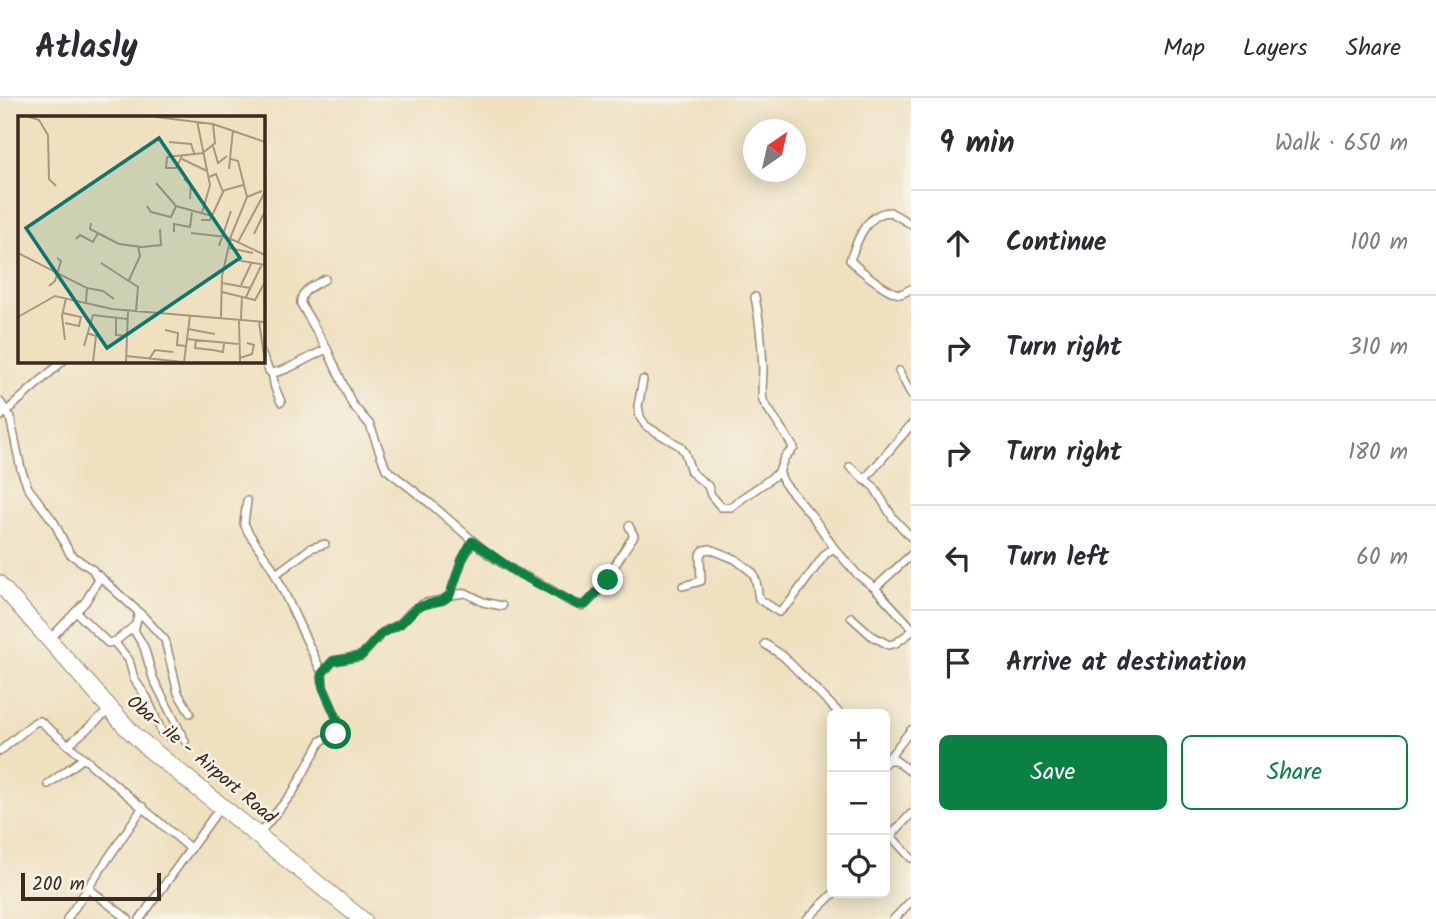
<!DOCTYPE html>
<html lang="en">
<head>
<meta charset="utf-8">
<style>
  :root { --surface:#fff; --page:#f2f2f3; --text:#2b2b33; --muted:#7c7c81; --line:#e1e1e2; --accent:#0b8043 }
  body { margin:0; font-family:Kalam,sans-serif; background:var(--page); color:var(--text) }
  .controls { position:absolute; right:21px; bottom:21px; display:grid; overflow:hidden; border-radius:10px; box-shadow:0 4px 18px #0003 }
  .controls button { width:63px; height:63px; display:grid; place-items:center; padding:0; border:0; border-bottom:2px solid var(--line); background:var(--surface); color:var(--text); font:35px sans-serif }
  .compass { position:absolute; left:743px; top:21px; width:63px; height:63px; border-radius:50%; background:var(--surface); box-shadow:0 4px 18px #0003; rotate:34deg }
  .scale { position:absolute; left:21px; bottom:18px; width:140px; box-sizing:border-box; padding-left:7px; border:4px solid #3b2a1e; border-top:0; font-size:19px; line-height:24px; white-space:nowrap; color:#3b2a1e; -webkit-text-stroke:5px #f7f3e8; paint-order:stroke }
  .stop { position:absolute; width:21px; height:21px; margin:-16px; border:5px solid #0b8043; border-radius:50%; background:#fff }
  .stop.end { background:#0b8043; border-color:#fff; box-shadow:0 2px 7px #0008 }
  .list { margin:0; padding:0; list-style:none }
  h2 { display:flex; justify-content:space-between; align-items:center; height:91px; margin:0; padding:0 28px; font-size:30px }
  h2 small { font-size:23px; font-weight:400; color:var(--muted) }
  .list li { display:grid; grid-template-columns:46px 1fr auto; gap:21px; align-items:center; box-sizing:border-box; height:105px; padding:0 28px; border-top:2px solid var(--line) }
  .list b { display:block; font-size:26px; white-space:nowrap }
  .list em { font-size:23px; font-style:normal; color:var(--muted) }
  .actions { display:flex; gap:14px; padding:21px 28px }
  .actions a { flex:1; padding:16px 0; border:2px solid var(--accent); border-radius:10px; text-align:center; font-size:24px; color:var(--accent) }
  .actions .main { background:var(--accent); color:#fff }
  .icon { flex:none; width:38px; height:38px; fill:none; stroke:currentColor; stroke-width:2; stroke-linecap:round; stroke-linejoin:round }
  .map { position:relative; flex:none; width:911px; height:821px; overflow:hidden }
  header { display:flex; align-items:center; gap:42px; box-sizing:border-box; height:98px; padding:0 35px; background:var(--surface); border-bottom:2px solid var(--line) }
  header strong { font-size:33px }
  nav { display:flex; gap:38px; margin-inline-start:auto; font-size:24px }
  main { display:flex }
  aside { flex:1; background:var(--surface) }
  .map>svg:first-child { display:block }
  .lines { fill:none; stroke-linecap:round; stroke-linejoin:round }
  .minor-casing { stroke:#95856f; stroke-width:10 }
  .major-casing { stroke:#95856f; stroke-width:11 }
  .minor { stroke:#fff; stroke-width:7 }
  .major { stroke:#fff; stroke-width:9 }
  .route { stroke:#0b8043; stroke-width:9 }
  .labels { text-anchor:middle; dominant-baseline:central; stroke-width:5; stroke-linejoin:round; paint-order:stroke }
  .street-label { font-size:19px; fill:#3b2a1e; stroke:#f7f3e8 }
  .inset-road { fill:none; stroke:#a7977f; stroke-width:2 }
  .view { fill:#0f766e; fill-opacity:0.15; stroke:#0f766e; stroke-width:3.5 }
  .inset-edge { fill:none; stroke:#3b2a1e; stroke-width:3.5 }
</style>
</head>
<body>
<header>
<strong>Atlasly</strong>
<nav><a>Map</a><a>Layers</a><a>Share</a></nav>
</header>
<main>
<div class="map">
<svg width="911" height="821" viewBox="0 0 911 821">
  <rect width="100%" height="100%" fill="#f7f3e8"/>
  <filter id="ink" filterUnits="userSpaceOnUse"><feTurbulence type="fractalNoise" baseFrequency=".0143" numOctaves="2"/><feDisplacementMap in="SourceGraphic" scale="14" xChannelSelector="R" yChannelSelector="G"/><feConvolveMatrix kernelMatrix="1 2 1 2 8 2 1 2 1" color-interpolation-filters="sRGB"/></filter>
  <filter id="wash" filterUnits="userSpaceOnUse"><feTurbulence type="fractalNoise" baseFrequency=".00686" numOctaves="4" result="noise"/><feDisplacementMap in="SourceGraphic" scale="28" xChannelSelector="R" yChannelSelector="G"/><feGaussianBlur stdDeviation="1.57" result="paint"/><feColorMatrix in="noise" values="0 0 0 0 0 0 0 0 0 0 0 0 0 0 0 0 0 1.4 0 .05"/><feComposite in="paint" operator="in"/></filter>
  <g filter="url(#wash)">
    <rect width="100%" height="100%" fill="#efe0c0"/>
  </g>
  <g filter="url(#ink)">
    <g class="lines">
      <g class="minor-casing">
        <g id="minor">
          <path d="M911,126L890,114C866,115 857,143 850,162C858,171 888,195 900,196C902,196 909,192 911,191"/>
          <path d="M325,181C315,188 300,191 301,206L327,251L352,306L370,327L386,371L432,407L487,455L514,473L541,486L571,504L583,508C606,491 616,461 634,438L629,428"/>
          <path d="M755,199C760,223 762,246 763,270C763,282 761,292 763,303L794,350L784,360L779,374L784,385L813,419L834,450L858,477L875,490L911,529"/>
          <path d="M262,257L269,273L272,275C289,273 310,258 327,251"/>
          <polyline points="899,273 911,296"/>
          <polyline points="272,275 275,290 281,304"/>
          <path d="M643,282L638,308L640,319L646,328L680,348L685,355L691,374L708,388L711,397L721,409H731C746,396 764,387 779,374"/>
          <polyline points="0,304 10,319 21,371 28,390 54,424 70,456 93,472 98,482 86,503 51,540"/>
          <polyline points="0,319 64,262"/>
          <polyline points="850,369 874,389 893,420 911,439"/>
          <polyline points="864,382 911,327"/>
          <polyline points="247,403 244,425 248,434 272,469 322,575 323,589 342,632 321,643 293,694 258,737"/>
          <polyline points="276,476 311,450 325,446"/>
          <polyline points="98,477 144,519 165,542 178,595 190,615"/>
          <polyline points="683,488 701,483 700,457 704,452 710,451 735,461 753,475 756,483 759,501 779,514 790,504 826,455 834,450"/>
          <polyline points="875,490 911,457"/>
          <polyline points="450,497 462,462 473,443"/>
          <polyline points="76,514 108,545 116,543 133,529"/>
          <polyline points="139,515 134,532 144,549 153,580 185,643"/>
          <polyline points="851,519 872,538 889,547 896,545 911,534"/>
          <polyline points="114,544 129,562 134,581 147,600 162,635 171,639 182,635"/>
          <polyline points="765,546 783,558 840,616"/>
          <polyline points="322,575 333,563 361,558 382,535 400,526 413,512 425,505 443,502 450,497 466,495 483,504 502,508"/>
          <polyline points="68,647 107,614"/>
          <polyline points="0,653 35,624 40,623 191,751"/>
          <polyline points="885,662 895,662 911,674"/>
          <polyline points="885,665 911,632"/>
          <polyline points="48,686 84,660"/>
          <polyline points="891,738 911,760"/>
          <polyline points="885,744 911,716"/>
          <polyline points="67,821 88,790"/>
          <polyline points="128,821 88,790 143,709"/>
          <polyline points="140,821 219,711"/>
          <polyline points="807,821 834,795"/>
          <polyline points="894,821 911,803"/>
        </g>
      </g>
      <g class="major-casing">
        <g id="major">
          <polyline points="0,482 137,635 367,821"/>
          <polyline points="0,491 123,631 148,655 356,821"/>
        </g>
      </g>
      <use href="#minor" class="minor"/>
      <use href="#major" class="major"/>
    </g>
  </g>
  <g class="lines" filter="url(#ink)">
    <polyline class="route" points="336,636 342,632 323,589 322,575 333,563 361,558 382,535 400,526 417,509 443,502 450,497 462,462 472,443 514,473 578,507 585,507 608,482"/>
  </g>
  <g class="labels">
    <g class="street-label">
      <text transform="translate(201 662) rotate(40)">Oba- ile - Airport Road</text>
    </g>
  </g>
  <g transform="translate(18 18)">
    <rect width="247" height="247" fill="#efe0c0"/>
    <path class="inset-road" d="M11,1L21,4L30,19L31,63L38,70M138,1L195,8L247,26M179,5L192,69L184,97M151,26L173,28L176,37M195,30L200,47L209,40M186,36L197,27L195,8M164,40L158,52H148L149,41L186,37M164,43L189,55M213,43L220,45L229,81M211,53L215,14M191,61L198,58L205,76M166,63L173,69L172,83M138,67L158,90L194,100M204,75L225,69M129,90L133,96L153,101L158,90M183,104H192L206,74M73,107L72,113L101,128L124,131L143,129L142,113M156,116V108L172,111L174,96M173,117L209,121L247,139M236,118L247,95M58,123L62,119L75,126L80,117M220,126L247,76M201,130L213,95M211,132L235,137M0,137L69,172L68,186M219,144L247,149M83,147L120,171L118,195M111,164L122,140L120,130M204,167L232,172M223,169L234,146M31,170L37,165L43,145L39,142M69,172L85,175L96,183M204,176L237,184L247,166M228,181L244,148M45,197L63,201L61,210L47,207M0,201L37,180L94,193L247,206M203,201L204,160L213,120L229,81L244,75M98,202V219L109,220L110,195M223,203L224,180M221,204L222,246M241,206L247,246M170,213L197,218M147,214L160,217L159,229L168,230M69,217L78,220L75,246M168,223L220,228M47,224L44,200L48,182M178,224L177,232L195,234L205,236L206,227M66,230L75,199L109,203M108,240L165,246M132,242L137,234L155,236M222,242L234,238L236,229L229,227M108,246L109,220M166,246L172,200"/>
    <path class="view" d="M141,22L222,142L89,232L8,112Z"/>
    <rect width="247" height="247" class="inset-edge"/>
  </g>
</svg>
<div class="controls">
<button>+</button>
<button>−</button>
<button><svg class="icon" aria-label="locate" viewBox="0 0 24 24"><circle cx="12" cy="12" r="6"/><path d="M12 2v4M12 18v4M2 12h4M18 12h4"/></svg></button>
</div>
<svg class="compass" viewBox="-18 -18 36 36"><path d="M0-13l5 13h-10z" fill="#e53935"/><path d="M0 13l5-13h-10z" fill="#7c7c81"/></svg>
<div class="scale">200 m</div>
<div class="stop" style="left:336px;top:636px"></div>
<div class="stop end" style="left:608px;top:482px"></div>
</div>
<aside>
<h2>9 min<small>Walk · 650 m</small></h2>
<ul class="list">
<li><svg class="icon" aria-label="ahead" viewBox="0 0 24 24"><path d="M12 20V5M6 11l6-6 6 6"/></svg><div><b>Continue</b></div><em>100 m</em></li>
<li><svg class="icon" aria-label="right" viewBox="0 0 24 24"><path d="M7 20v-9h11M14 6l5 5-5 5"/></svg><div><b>Turn right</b></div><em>310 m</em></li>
<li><svg class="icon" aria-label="right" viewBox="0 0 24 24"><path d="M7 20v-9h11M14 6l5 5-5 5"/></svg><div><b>Turn right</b></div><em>180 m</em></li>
<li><svg class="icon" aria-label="left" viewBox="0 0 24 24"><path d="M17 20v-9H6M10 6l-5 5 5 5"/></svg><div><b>Turn left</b></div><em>60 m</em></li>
<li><svg class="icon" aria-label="arrive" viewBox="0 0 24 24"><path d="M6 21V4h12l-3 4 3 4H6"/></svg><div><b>Arrive at destination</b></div></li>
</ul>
<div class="actions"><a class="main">Save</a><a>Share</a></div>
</aside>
</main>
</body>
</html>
